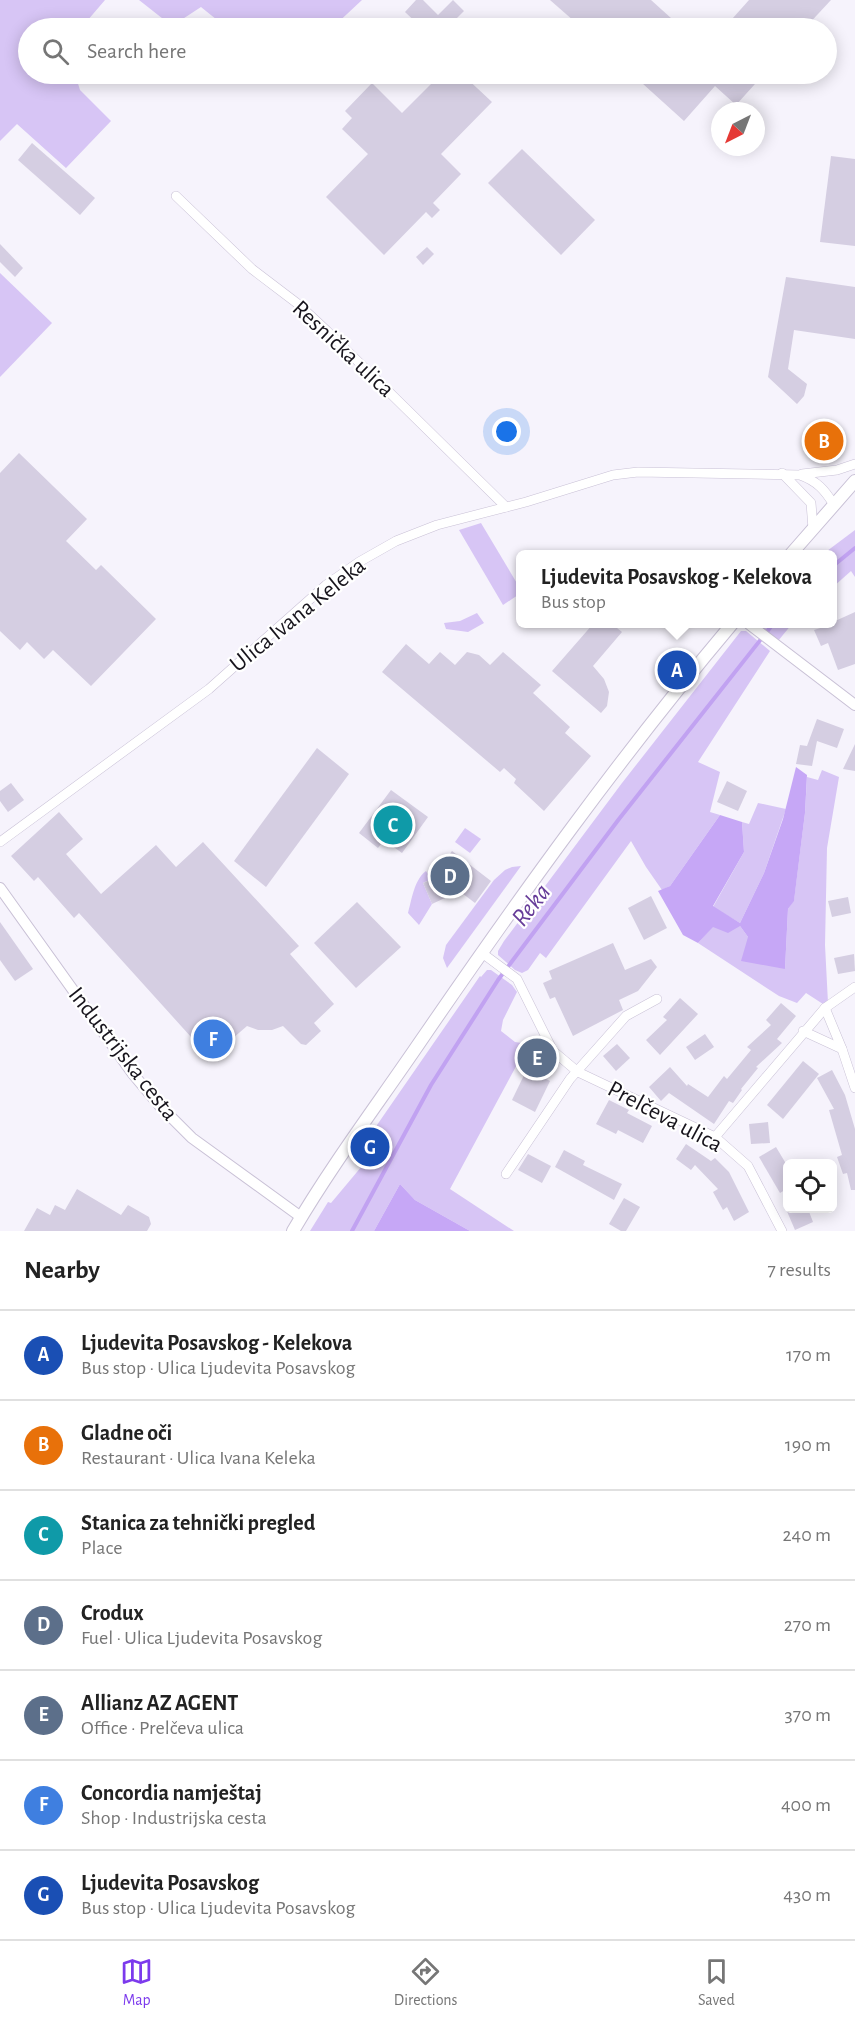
<!DOCTYPE html>
<html lang="en">
<head>
<meta charset="utf-8">
<style>
  :root { --surface:#fff; --page:#f2f2f2; --text:#222; --muted:#767676; --line:#e0e0e0; --accent:#7c3aed }
  body { margin:0; font-family:"Alegreya Sans",sans-serif; background:var(--page); color:var(--text) }
  .controls { position:absolute; right:18px; bottom:18px; display:grid; overflow:hidden; border-radius:9px; box-shadow:0 3px 15px #0003 }
  .controls button { width:54px; height:54px; display:grid; place-items:center; padding:0; border:0; border-bottom:2px solid var(--line); background:var(--surface); color:var(--text); font:30px sans-serif }
  .compass { position:absolute; left:711px; top:102px; width:54px; height:54px; border-radius:50%; background:var(--surface); box-shadow:0 3px 15px #0003; rotate:222deg }
  .you { position:absolute; left:507px; top:432px; width:21px; height:21px; margin:-15px; border:4px solid #fff; border-radius:50%; background:#1a73e8; box-shadow:0 0 0 9px #1a73e833 }
  .badge { display:grid; place-items:center; width:39px; height:39px; border-radius:50%; background:var(--accent); color:#fff; font-size:20px; font-weight:700 }
  .pin { position:absolute; translate:-50% -50%; border:3px solid #fff; box-shadow:0 2px 6px #0006 }
  .popup { position:absolute; left:516px; top:550px; width:321px; height:78px; box-sizing:border-box; display:grid; place-content:center; border-radius:9px; background:var(--surface); filter:drop-shadow(0 2px 4px #0005); font-size:20px; white-space:nowrap; color:var(--muted) }
  .popup b { font-size:22px; color:var(--text) }
  .popup::after { content:''; position:absolute; left:50%; top:100%; margin-left:-12px; border:12px solid transparent; border-top-color:var(--surface) }
  .list { margin:0; padding:0; list-style:none }
  h2 { display:flex; justify-content:space-between; align-items:center; height:78px; margin:0; padding:0 24px; font-size:26px }
  h2 small { font-size:20px; font-weight:400; color:var(--muted) }
  .list li { display:grid; grid-template-columns:39px 1fr auto; gap:18px; align-items:center; box-sizing:border-box; height:90px; padding:0 24px; border-top:2px solid var(--line) }
  .list b { display:block; font-size:22px; white-space:nowrap }
  .list p { margin:0; font-size:20px; white-space:nowrap; color:var(--muted) }
  .list em { font-size:20px; font-style:normal; color:var(--muted) }
  .icon { flex:none; width:33px; height:33px; fill:none; stroke:currentColor; stroke-width:2; stroke-linecap:round; stroke-linejoin:round }
  .map { position:relative; flex:none; width:855px; height:1231px; overflow:hidden }
  .search { position:absolute; background:var(--surface); box-shadow:0 3px 15px #0003; left:18px; right:18px; top:18px; height:66px; display:flex; align-items:center; gap:15px; box-sizing:border-box; padding:0 21px; border-radius:33px; color:var(--muted); font-size:22px }
  .sheet { height:708px; background:var(--surface) }
  nav { display:flex; justify-content:space-around; align-items:center; box-sizing:border-box; height:84px; border-top:2px solid var(--line); background:var(--surface); font-size:16px; color:var(--muted) }
  nav a { display:grid; justify-items:center; gap:3px }
  nav .on { color:var(--accent) }
  .map>svg:first-child { display:block }
  .green { fill:#d7c5f5 }
  .forest { fill:#c6a7f6 }
  .lines { fill:none; stroke-linecap:round; stroke-linejoin:round }
  .stream { stroke:#c1a2f1; stroke-width:4 }
  .building { fill:#d5cee2 }
  .minor-casing { stroke:#c9c1d6; stroke-width:10 }
  .tertiary-casing { stroke:#c9c1d6; stroke-width:12 }
  .secondary-casing { stroke:#c9c1d6; stroke-width:14 }
  .minor { stroke:#fff; stroke-width:9 }
  .tertiary { stroke:#fff; stroke-width:10 }
  .secondary { stroke:#fff; stroke-width:12 }
  .labels { text-anchor:middle; dominant-baseline:central; stroke-width:4.5; stroke-linejoin:round; paint-order:stroke }
  .street-label { font-size:24px; fill:#17141c; stroke:#fff }
  .water-label { font-size:26px; font-style:italic; fill:#673d99; stroke:#fff }
</style>
</head>
<body>
<div class="map">
<svg width="855" height="1231" viewBox="0 0 855 1231">
  <rect width="100%" height="100%" fill="#f6f3fc"/>
  <g class="green">
    <polygon points="0,0 105,0 81,28 28,28 28,74 75,74 80,90 111,121 66,168 17,124 0,141"/>
    <polygon points="139,0 362,0 332,28 227,28 201,7 172,26"/>
    <polygon points="0,273 52,323 0,377"/>
    <polygon points="481,523 521,590 521,593 503,605 459,530"/>
    <polygon points="855,530 855,577 851,571 833,587 833,554 823,554"/>
    <polygon points="477,613 484,623 468,632 446,629 444,623 460,621"/>
    <polygon points="758,624 792,624 778,641"/>
    <polygon points="741,631 746,631 770,651 698,762 720,772 710,812 720,815 670,886 662,890 646,867 631,841 546,958 540,953 528,970 522,973 515,970 498,955 498,951 504,941 622,783"/>
    <polygon points="822,770 839,777 827,848 825,945 828,1003 823,1004 806,993 797,1003 779,996 698,943 713,926 740,926 748,937 785,969 788,909 794,900 805,813 807,777 818,780"/>
    <polygon points="758,803 786,809 764,873 740,923 713,907 744,852 742,822 749,824"/>
    <polygon points="465,828 481,839 470,853 455,842"/>
    <polygon points="521,866 447,968 443,958 446,945 494,880 505,870 512,867"/>
    <path d="M426,871L431,879L423,883L432,904L419,925L408,913C412,899 414,880 426,871Z"/>
    <polygon points="487,970 491,970 512,985 517,992 503,1020 501,1031 515,1042 528,1044 450,1189 514,1231 470,1231 415,1200 400,1184 374,1231 310,1231 328,1202 331,1203 362,1166 379,1139 377,1125 480,976 481,977"/>
  </g>
  <g class="forest">
    <polygon points="796,767 807,775 805,813 794,901 788,909 785,969 741,961 748,937 740,926 728,933 713,927 698,943 683,935 658,891 670,886 720,815 742,822 744,852 713,906 740,923 764,873 783,819"/>
    <polygon points="400,1184 415,1200 470,1231 374,1231"/>
  </g>
  <g class="lines">
    <g class="stream">
      <polyline points="833,566 855,548"/>
      <polyline points="352,1231 431,1085 498,980 619,819 773,624"/>
    </g>
  </g>
  <g class="building">
    <polygon points="416,0 423,0 438,15 453,0 464,11 447,28 422,28 405,12"/>
    <polygon points="550,0 651,0 682,28 582,28"/>
    <polygon points="749,0 831,0 805,28 724,28"/>
    <polygon points="441,74 462,74 492,102 441,154 461,174 433,203 440,210 432,218 426,212 384,255 326,197 368,154 342,129 352,118 345,111 372,83 402,113"/>
    <polygon points="632,74 764,74 736,105 715,86 684,121"/>
    <polygon points="32,143 95,198 80,215 18,160"/>
    <polygon points="522,149 595,220 561,255 488,183"/>
    <polygon points="831,156 855,159 855,246 820,242"/>
    <polygon points="0,244 23,268 15,277 0,262"/>
    <polygon points="427,247 434,254 423,265 416,257"/>
    <polygon points="786,277 855,287 855,339 794,330 788,369 807,384 804,396 797,404 768,377"/>
    <polygon points="816,425 836,427 833,456 813,454"/>
    <polygon points="19,453 87,519 66,541 96,570 101,565 156,619 91,686 53,650 44,659 27,642 20,650 0,631 0,473"/>
    <polygon points="855,612 855,664 838,670 828,643 821,646 814,630 833,624 833,622"/>
    <polygon points="593,624 612,624 622,632 593,666 604,679 609,692 607,706 601,713 552,671"/>
    <polygon points="406,644 429,664 440,652 455,665 467,652 479,655 490,665 503,652 541,685 533,693 570,727 565,733 591,756 544,811 514,783 516,779 504,768 500,772 382,672"/>
    <polygon points="817,719 844,729 837,748 817,741 812,766 796,764 800,745 807,746"/>
    <polygon points="855,744 855,771 843,769"/>
    <polygon points="317,748 349,774 266,887 234,861"/>
    <polygon points="727,781 747,791 738,811 717,802"/>
    <polygon points="11,783 24,800 8,812 0,801 0,791"/>
    <polygon points="391,790 428,817 402,853 384,840 378,848 359,833"/>
    <polygon points="59,812 83,839 66,854 101,894 156,845 176,867 203,842 299,946 290,954 334,1004 314,1023 321,1031 306,1045 301,1044 283,1026 272,1030 258,1030 247,1026 210,1058 79,913 74,918 38,877 34,881 11,856"/>
    <polygon points="452,851 491,881 475,903 454,887 447,897 432,904 423,883 444,874 439,869"/>
    <polygon points="651,896 667,928 644,940 628,908"/>
    <polygon points="848,897 851,913 832,917 828,901"/>
    <polygon points="357,902 401,947 356,988 314,943"/>
    <polygon points="0,922 33,969 15,981 0,960"/>
    <polygon points="613,943 625,970 651,959 657,967 638,991 619,1000 623,1010 573,1036 555,997 550,999 543,983 552,979 549,971"/>
    <polygon points="854,954 855,971 838,974 834,958"/>
    <polygon points="680,998 698,1014 660,1055 646,1040 667,1020 663,1017"/>
    <polygon points="781,1003 796,1016 777,1039 782,1043 756,1067 758,1068 741,1089 742,1090 733,1103 729,1101 714,1124 669,1093 661,1101 649,1087 670,1067 687,1086 688,1084 708,1097 724,1076 727,1079 751,1050 747,1047 771,1025 766,1020"/>
    <polygon points="705,1034 714,1047 695,1060 686,1047"/>
    <polygon points="617,1044 630,1058 616,1071 603,1056"/>
    <polygon points="803,1061 819,1074 783,1119 767,1105"/>
    <polygon points="527,1069 550,1081 535,1112 512,1100"/>
    <polygon points="832,1070 845,1095 855,1129 855,1190 851,1190 847,1173 843,1174 837,1157 842,1155 829,1110 834,1109 817,1078"/>
    <polygon points="609,1100 629,1110 627,1113 652,1126 643,1143 618,1130 616,1134 596,1124"/>
    <polygon points="768,1122 770,1143 751,1144 749,1124"/>
    <polygon points="686,1144 711,1161 715,1158 729,1172 749,1212 734,1221 727,1207 723,1210 713,1192 718,1189 695,1165 691,1170 676,1159"/>
    <polygon points="776,1147 788,1167 788,1188 780,1193 759,1157"/>
    <polygon points="564,1150 585,1161 583,1165 622,1184 614,1200 555,1167"/>
    <polygon points="528,1154 551,1166 542,1183 518,1170"/>
    <polygon points="77,1189 121,1215 128,1205 149,1217 151,1224 147,1231 24,1231 37,1208 50,1215 55,1205 65,1210"/>
    <polygon points="624,1198 640,1207 626,1231 621,1231 609,1224"/>
    <polygon points="786,1209 808,1209 813,1222 795,1230"/>
  </g>
  <g class="lines">
    <g class="minor-casing">
      <g id="minor">
        <polyline points="176,196 252,269 298,304 327,331 506,507"/>
        <polyline points="782,473 811,503 813,529"/>
        <polyline points="802,474 837,470 855,464"/>
        <path d="M0,842L209,689L326,585L359,562L396,541L437,525L526,502L613,475L638,472L800,475C817,481 825,490 834,505"/>
        <polyline points="482,953 517,979 553,1051 578,1072 715,1137 748,1166 782,1231"/>
        <polyline points="825,1008 842,1049 855,1088"/>
        <polyline points="803,1031 842,1049"/>
        <polyline points="715,1137 825,1008 855,987"/>
        <polyline points="506,1174 570,1079 626,1016 657,999"/>
      </g>
    </g>
    <g class="tertiary-casing">
      <g id="tertiary">
        <polyline points="749,624 855,705"/>
        <polyline points="0,888 133,1074 159,1105 192,1138 301,1217"/>
      </g>
    </g>
    <g class="secondary-casing">
      <g id="secondary">
        <polyline points="791,554 855,481"/>
        <path d="M293,1231C331,1166 377,1105 420,1042C518,899 620,757 732,624"/>
      </g>
    </g>
    <use href="#minor" class="minor"/>
    <use href="#tertiary" class="tertiary"/>
    <use href="#secondary" class="secondary"/>
  </g>
  <g class="labels">
    <g class="street-label">
      <text transform="translate(343 349) rotate(43)">Resnička ulica</text>
      <text transform="translate(298 615) rotate(-39)">Ulica Ivana Keleka</text>
      <text transform="translate(123 1054) rotate(52)">Industrijska cesta</text>
      <text transform="translate(665 1117) rotate(28)">Prelčeva ulica</text>
    </g>
    <g class="water-label">
      <text transform="translate(531 905) rotate(-52)">Reka</text>
    </g>
  </g>
</svg>
<div class="controls">
<button><svg class="icon" aria-label="locate" viewBox="0 0 24 24"><circle cx="12" cy="12" r="6"/><path d="M12 2v4M12 18v4M2 12h4M18 12h4"/></svg></button>
</div>
<svg class="compass" viewBox="-18 -18 36 36"><path d="M0-13l5 13h-10z" fill="#e53935"/><path d="M0 13l5-13h-10z" fill="#767676"/></svg>
<div class="you"></div>
<div class="pin badge" style="left:677px;top:670px;background:#1a4fb4">A</div>
<div class="popup"><b>Ljudevita Posavskog - Kelekova</b>Bus stop</div>
<div class="pin badge" style="left:824px;top:441px;background:#e8710a">B</div>
<div class="pin badge" style="left:393px;top:825px;background:#0f9aa8">C</div>
<div class="pin badge" style="left:450px;top:876px;background:#5c6f8a">D</div>
<div class="pin badge" style="left:537px;top:1058px;background:#5c6f8a">E</div>
<div class="pin badge" style="left:213px;top:1039px;background:#3f7fe0">F</div>
<div class="pin badge" style="left:370px;top:1147px;background:#1a4fb4">G</div>
<div class="search"><svg class="icon" aria-label="search" viewBox="0 0 24 24"><circle cx="10" cy="10" r="6"/><path d="M15 15l6 6"/></svg>Search here</div>
</div>
<section class="sheet">
<h2>Nearby<small>7 results</small></h2>
<ul class="list">
<li><span class="badge" style="background:#1a4fb4">A</span><div><b>Ljudevita Posavskog - Kelekova</b><p>Bus stop · Ulica Ljudevita Posavskog</p></div><em>170 m</em></li>
<li><span class="badge" style="background:#e8710a">B</span><div><b>Gladne oči</b><p>Restaurant · Ulica Ivana Keleka</p></div><em>190 m</em></li>
<li><span class="badge" style="background:#0f9aa8">C</span><div><b>Stanica za tehnički pregled</b><p>Place</p></div><em>240 m</em></li>
<li><span class="badge" style="background:#5c6f8a">D</span><div><b>Crodux</b><p>Fuel · Ulica Ljudevita Posavskog</p></div><em>270 m</em></li>
<li><span class="badge" style="background:#5c6f8a">E</span><div><b>Allianz AZ AGENT</b><p>Office · Prelčeva ulica</p></div><em>370 m</em></li>
<li><span class="badge" style="background:#3f7fe0">F</span><div><b>Concordia namještaj</b><p>Shop · Industrijska cesta</p></div><em>400 m</em></li>
<li><span class="badge" style="background:#1a4fb4">G</span><div><b>Ljudevita Posavskog</b><p>Bus stop · Ulica Ljudevita Posavskog</p></div><em>430 m</em></li>
</ul>
</section>
<nav>
<a class="on"><svg class="icon" aria-label="map" viewBox="0 0 24 24"><path d="M3 6l6-2 6 2 6-2v14l-6 2-6-2-6 2zM9 4v14M15 6v14"/></svg>Map</a>
<a><svg class="icon" aria-label="directions" viewBox="0 0 24 24"><path d="M12 3l9 9-9 9-9-9zM9 14v-3h6M13 9l2 2-2 2"/></svg>Directions</a>
<a><svg class="icon" aria-label="saved" viewBox="0 0 24 24"><path d="M7 4h10v16l-5-4-5 4z"/></svg>Saved</a>
</nav>
</body>
</html>
